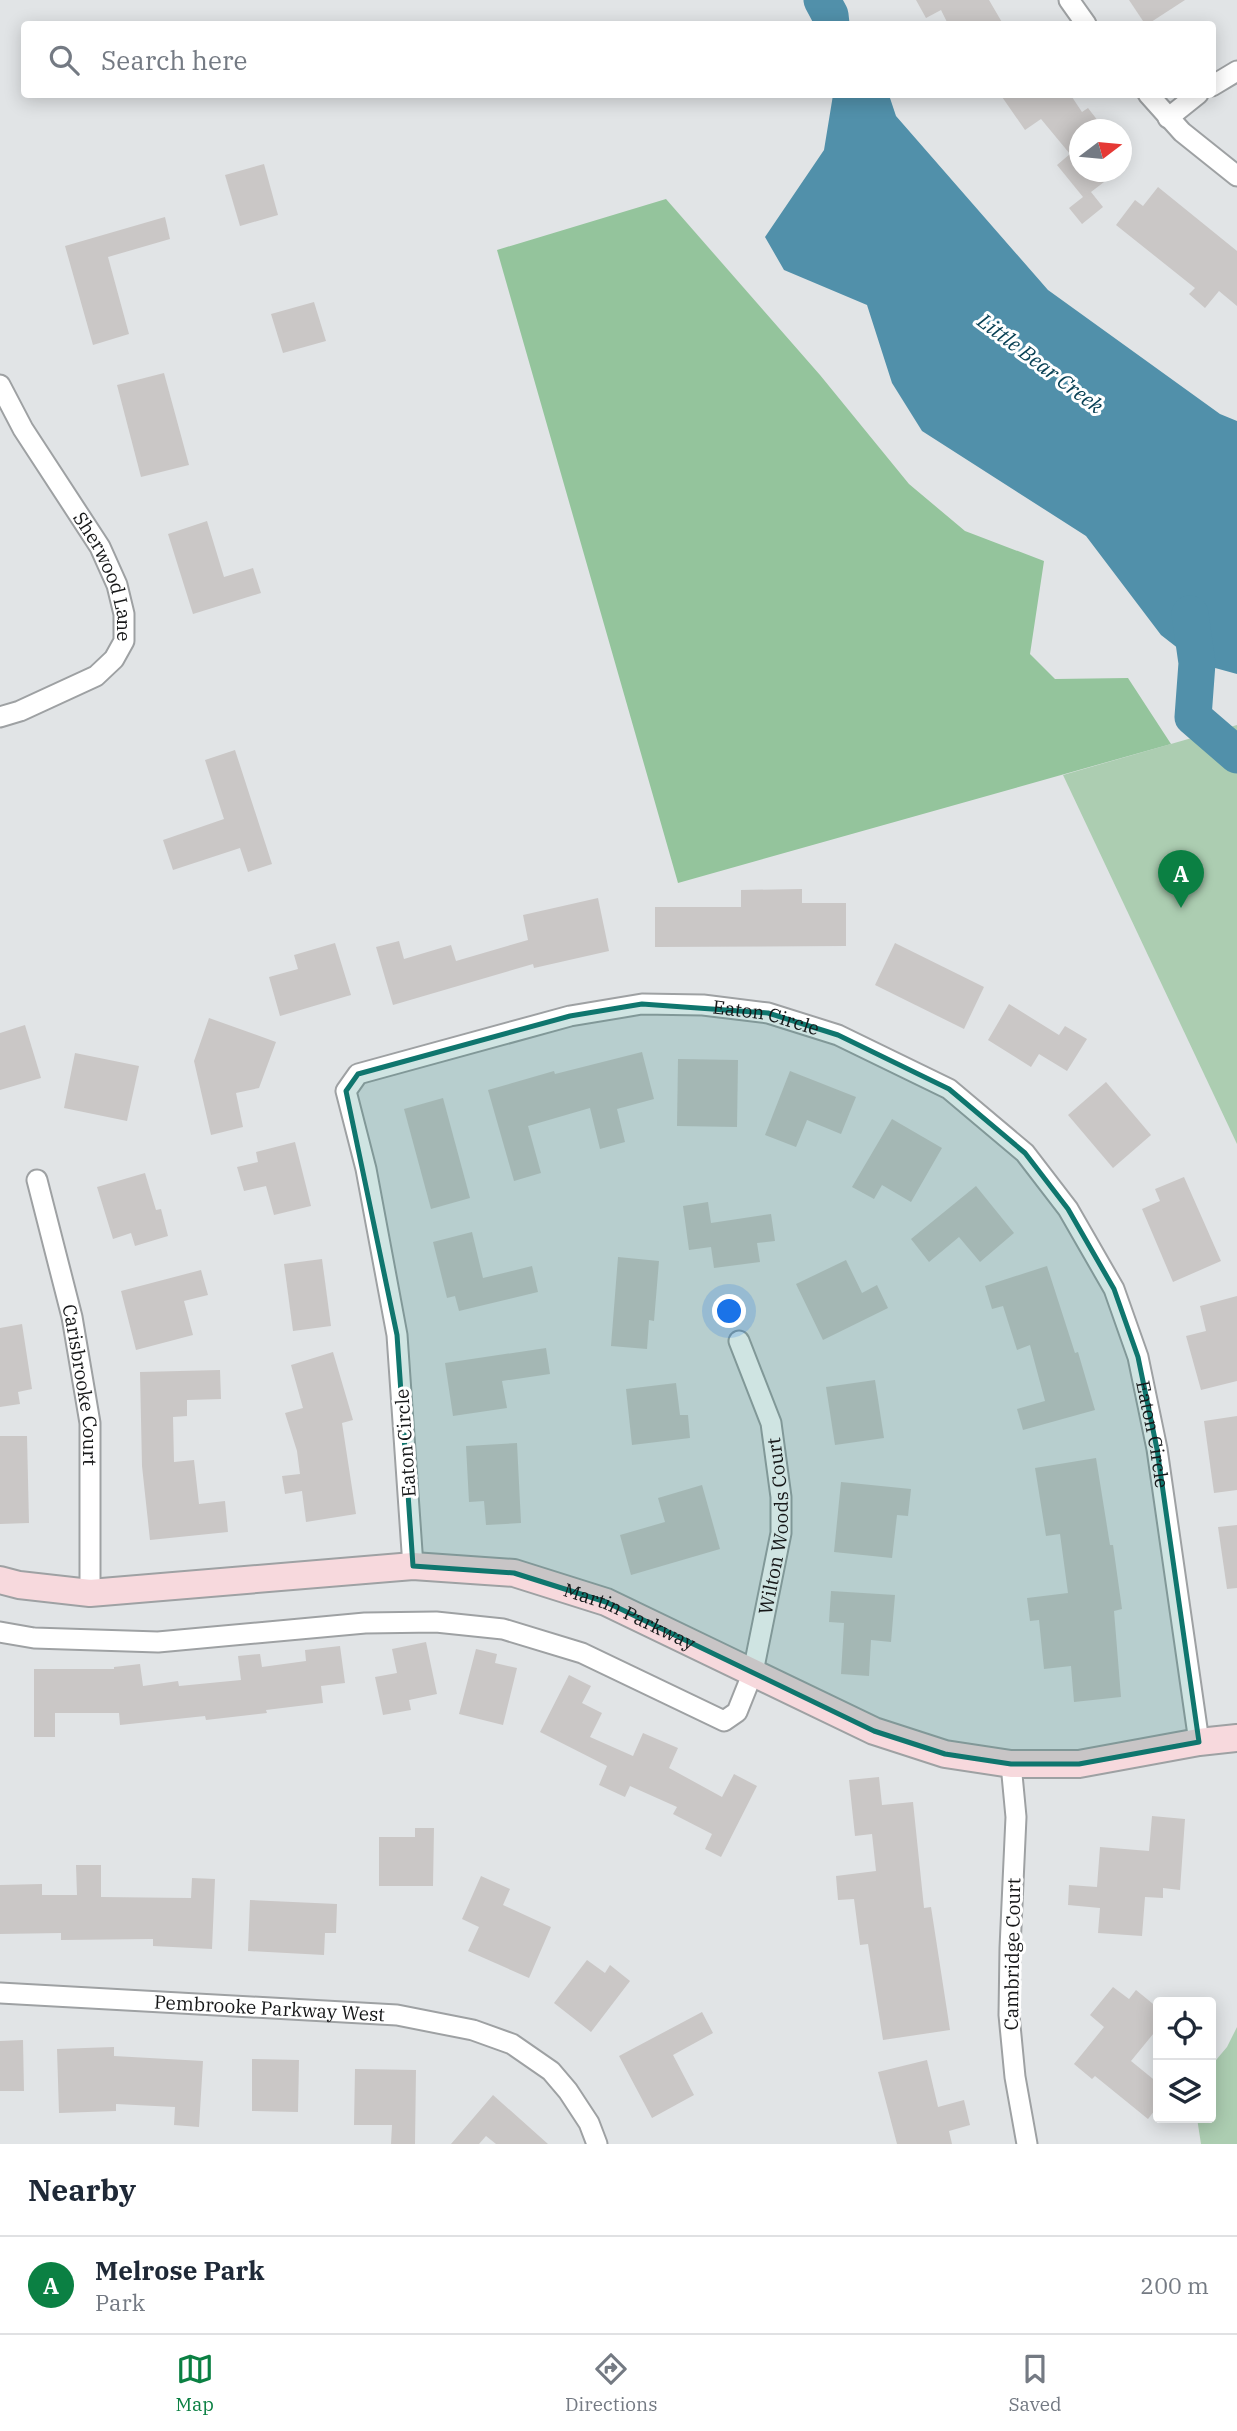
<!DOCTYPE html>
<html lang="en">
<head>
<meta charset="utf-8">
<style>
  :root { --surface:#fff; --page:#f6f6f7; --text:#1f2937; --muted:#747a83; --line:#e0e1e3; --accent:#0b8043 }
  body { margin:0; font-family:"IBM Plex Serif",serif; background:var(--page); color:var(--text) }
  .controls { position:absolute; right:21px; bottom:21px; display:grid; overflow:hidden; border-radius:7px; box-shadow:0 4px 18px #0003 }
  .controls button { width:63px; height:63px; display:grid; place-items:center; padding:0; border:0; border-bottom:2px solid var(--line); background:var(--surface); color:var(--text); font:35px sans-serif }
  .compass { position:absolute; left:1069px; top:119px; width:63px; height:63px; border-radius:50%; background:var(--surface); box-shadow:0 4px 18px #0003; rotate:74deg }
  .you { position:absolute; left:730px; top:1312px; width:24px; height:24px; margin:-18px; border:5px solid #fff; border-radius:50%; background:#1a73e8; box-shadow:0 0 0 10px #1a73e833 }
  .badge { display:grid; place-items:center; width:46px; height:46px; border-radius:50%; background:var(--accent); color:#fff; font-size:23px; font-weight:700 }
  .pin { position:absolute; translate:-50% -58px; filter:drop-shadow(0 2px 4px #0008) }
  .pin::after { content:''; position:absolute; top:37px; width:24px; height:21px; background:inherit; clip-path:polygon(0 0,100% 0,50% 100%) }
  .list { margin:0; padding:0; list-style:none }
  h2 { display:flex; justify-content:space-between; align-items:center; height:91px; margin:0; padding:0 28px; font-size:30px }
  h2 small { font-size:23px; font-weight:400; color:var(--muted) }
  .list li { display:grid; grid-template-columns:46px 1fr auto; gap:21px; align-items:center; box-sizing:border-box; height:98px; padding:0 28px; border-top:2px solid var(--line) }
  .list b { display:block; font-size:26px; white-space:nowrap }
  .list p { margin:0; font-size:23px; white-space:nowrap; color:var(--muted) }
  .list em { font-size:23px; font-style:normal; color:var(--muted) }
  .icon { flex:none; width:38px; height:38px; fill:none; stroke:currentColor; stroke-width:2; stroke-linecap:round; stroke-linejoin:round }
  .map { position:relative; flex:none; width:1237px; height:2144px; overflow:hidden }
  .search { position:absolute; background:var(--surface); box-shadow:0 4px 18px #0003; left:21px; right:21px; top:21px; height:77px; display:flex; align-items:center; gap:18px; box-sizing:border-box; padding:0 24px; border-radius:7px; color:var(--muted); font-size:26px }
  .sheet { height:189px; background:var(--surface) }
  nav { display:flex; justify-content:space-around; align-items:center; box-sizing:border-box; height:98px; border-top:2px solid var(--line); background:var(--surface); font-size:19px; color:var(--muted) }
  nav a { display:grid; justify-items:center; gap:4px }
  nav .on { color:var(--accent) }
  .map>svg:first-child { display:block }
  .green { fill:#accdb1 }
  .forest { fill:#94c49c }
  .water { fill:#5190aa }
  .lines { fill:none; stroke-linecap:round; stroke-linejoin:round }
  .river { stroke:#5190aa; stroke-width:37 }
  .building { fill:#cac7c6 }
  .street-casing { stroke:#9ea1a3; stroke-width:23 }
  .secondary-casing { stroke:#9ea1a3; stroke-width:30 }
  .street { stroke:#fff; stroke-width:19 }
  .secondary { stroke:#f7d9dd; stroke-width:26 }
  .marked { fill:#0f766e; fill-opacity:0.2; stroke:#0f766e; stroke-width:5; stroke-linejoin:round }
  .labels { text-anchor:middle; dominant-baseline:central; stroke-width:6; stroke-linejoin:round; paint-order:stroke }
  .street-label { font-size:19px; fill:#161718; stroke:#fff }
  .water-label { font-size:21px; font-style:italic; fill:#084054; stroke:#fff }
</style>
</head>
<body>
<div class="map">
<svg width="1237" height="2144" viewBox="0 0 1237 2144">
  <rect width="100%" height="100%" fill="#e1e4e6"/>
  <g class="green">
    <polygon points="1237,725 1237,1144 1063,775"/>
    <polygon points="1237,2027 1237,2144 1201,2144 1197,2118 1211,2118 1211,2066 1227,2047"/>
  </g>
  <polygon class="forest" points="666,199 820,375 909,484 965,531 1044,561 1030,654 1055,679 1128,678 1171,744 678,883 497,250"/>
  <polygon class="water" points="833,95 889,95 896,116 1048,290 1220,414 1237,421 1237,674 1197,663 1161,635 1086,536 922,431 892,383 867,305 784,270 765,237 824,150"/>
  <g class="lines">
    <g class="river">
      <polyline points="822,0 830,15 831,24"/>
      <polyline points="1190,614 1197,663 1193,717 1237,755"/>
    </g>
  </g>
  <g class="building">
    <polygon points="916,0 989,0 1003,24 948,24 941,10 926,18"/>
    <polygon points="1129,0 1185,0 1148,24 1145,24"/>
    <polygon points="1000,94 1070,94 1082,112 1088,108 1105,130 1080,130 1080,172 1117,172 1091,192 1103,207 1082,224 1069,208 1083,197 1057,165 1070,154 1041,119 1025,130"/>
    <polygon points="264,164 278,215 240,226 225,175"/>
    <polygon points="1158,187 1237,251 1237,306 1219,291 1205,308 1189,294 1195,288 1116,225 1135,200 1143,206"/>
    <polygon points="165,217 170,239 108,257 129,334 93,345 65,246"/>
    <polygon points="314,302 326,341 283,353 271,314"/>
    <polygon points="164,373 189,465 141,477 117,385"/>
    <polygon points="207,521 224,577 253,568 261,593 193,614 168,534"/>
    <polygon points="235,750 272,864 248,872 240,848 173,870 163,840 224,819 205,760"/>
    <polygon points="802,889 802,903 846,903 846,946 655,947 655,907 741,907 741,890"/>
    <polygon points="598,898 609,951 534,968 533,964 393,1005 376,947 399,941 404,959 451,945 456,961 528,940 523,915"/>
    <polygon points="335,943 351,995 280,1016 269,977 298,969 294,955"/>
    <polygon points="895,943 984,987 964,1029 875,985"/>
    <polygon points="1009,1004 1059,1035 1065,1026 1087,1039 1067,1071 1039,1054 1031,1067 988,1040"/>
    <polygon points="209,1018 276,1042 259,1088 236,1093 243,1127 211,1135 194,1061"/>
    <polygon points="25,1025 41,1078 0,1090 0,1033"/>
    <polygon points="642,1052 654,1099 617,1109 625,1142 600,1149 590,1108 528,1126 541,1173 514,1181 488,1090 554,1071 555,1074"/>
    <polygon points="75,1053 139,1066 127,1121 64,1108"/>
    <polygon points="678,1059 738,1060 737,1127 677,1126"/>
    <polygon points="790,1071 856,1097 841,1134 807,1120 796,1147 765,1135"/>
    <polygon points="1106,1082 1151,1135 1113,1168 1068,1115"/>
    <polygon points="443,1098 470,1198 431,1209 404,1109"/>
    <polygon points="892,1119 942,1148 911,1202 882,1185 874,1199 852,1187"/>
    <polygon points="295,1142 311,1206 274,1215 266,1186 244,1191 237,1167 258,1162 256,1152"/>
    <polygon points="145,1173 156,1210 161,1209 168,1236 135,1246 131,1233 113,1239 97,1187"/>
    <polygon points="1184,1177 1221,1261 1173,1282 1142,1209 1160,1201 1155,1189"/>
    <polygon points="976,1186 1014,1233 980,1262 959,1237 929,1262 911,1239"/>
    <polygon points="708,1202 711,1223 771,1214 775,1241 757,1243 760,1262 714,1268 711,1247 689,1250 683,1206"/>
    <polygon points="472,1232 483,1278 532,1266 538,1292 459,1311 455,1296 447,1298 433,1242"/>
    <polygon points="618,1257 659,1261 654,1321 649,1320 647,1349 611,1346"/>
    <polygon points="322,1259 331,1326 293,1331 284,1264"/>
    <polygon points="846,1260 862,1293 877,1285 888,1308 823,1340 796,1284"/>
    <polygon points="1047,1266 1075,1353 1078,1352 1095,1410 1023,1430 1017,1409 1045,1401 1030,1345 1017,1350 1003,1306 992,1309 985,1286"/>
    <polygon points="201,1270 208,1295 184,1301 193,1335 136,1350 121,1291"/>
    <polygon points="1237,1296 1237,1381 1201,1390 1186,1336 1206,1331 1200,1306"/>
    <polygon points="22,1324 32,1389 18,1392 20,1404 0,1407 0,1328"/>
    <polygon points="546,1348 550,1374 502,1381 507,1408 453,1416 445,1363"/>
    <polygon points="333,1352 353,1420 342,1423 356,1514 306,1522 302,1491 285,1494 282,1476 300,1474 297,1451 285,1413 303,1408 291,1365"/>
    <polygon points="220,1370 221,1399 187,1400 187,1416 173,1417 174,1462 194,1460 199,1504 225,1501 228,1532 150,1540 142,1466 140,1372"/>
    <polygon points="875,1380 884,1438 835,1445 826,1387"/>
    <polygon points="676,1383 680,1415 688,1415 690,1438 632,1445 626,1389"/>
    <polygon points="1237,1416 1237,1490 1214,1493 1204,1421"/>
    <polygon points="0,1436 27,1436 29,1523 0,1524"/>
    <polygon points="517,1443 521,1523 486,1525 484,1501 469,1502 466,1446"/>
    <polygon points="1096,1458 1110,1545 1113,1545 1122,1609 1114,1611 1121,1697 1074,1702 1071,1666 1044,1669 1039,1620 1030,1621 1027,1598 1068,1593 1060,1534 1046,1536 1035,1468"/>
    <polygon points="841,1482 911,1489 908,1516 897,1515 892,1558 834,1552"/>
    <polygon points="702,1485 720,1549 631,1575 620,1535 665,1522 658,1498"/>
    <polygon points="1237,1525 1237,1588 1227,1589 1218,1527"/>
    <polygon points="831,1591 895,1595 891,1642 871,1640 869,1676 841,1674 844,1623 829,1622"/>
    <polygon points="426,1642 437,1694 409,1700 411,1710 383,1715 375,1677 397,1673 392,1649"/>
    <polygon points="340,1646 345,1683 321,1686 323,1703 266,1710 267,1713 206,1720 205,1716 120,1725 119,1713 55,1713 55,1737 34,1737 34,1669 114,1669 114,1667 140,1664 143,1686 178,1681 179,1686 241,1680 238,1656 260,1654 262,1667 306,1661 305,1650"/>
    <polygon points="476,1649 497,1654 495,1663 517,1668 503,1725 459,1714"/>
    <polygon points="569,1675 591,1686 582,1703 602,1713 590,1737 633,1756 643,1733 678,1748 669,1768 722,1797 734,1774 757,1786 721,1857 705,1849 712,1834 673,1814 677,1807 630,1786 625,1797 599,1785 607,1766 540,1732"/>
    <polygon points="879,1777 882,1805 913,1802 924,1908 931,1907 950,2030 883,2040 868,1944 860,1945 854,1899 838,1900 836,1876 876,1871 872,1834 855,1836 849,1780"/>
    <polygon points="1152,1816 1185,1819 1180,1890 1163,1888 1163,1898 1145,1897 1142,1936 1098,1933 1100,1908 1068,1905 1069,1885 1097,1887 1100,1847 1149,1851"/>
    <polygon points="415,1828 434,1828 433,1886 379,1886 379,1837 415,1837"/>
    <polygon points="76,1865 101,1865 101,1897 191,1898 192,1878 215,1879 212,1949 153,1946 153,1939 61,1940 61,1933 0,1934 0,1885 42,1884 42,1895 77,1895"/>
    <polygon points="481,1876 510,1889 503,1905 551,1927 529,1978 468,1951 479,1927 462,1919"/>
    <polygon points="250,1900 337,1904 336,1933 325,1933 324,1955 248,1951"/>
    <polygon points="587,1960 605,1973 610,1965 630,1981 591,2032 554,2003"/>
    <polygon points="1113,1987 1129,1999 1136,1990 1158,2008 1158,2028 1131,2061 1158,2083 1158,2106 1148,2119 1095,2076 1092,2079 1074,2064 1104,2027 1090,2015"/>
    <polygon points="702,2012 713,2033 673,2055 694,2095 652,2118 619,2056"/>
    <polygon points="23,2040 24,2091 0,2091 0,2041"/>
    <polygon points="114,2047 114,2056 203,2061 199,2127 174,2125 175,2107 116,2104 116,2111 59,2113 57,2049"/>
    <polygon points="252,2059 299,2060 298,2112 252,2111"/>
    <polygon points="927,2060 938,2107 964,2100 970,2125 949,2131 952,2144 897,2144 878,2072"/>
    <polygon points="355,2069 416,2070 415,2144 391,2144 392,2125 354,2125"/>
    <polygon points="493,2095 548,2144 496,2144 486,2136 479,2144 451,2144"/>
  </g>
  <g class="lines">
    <g class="street-casing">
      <g id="street">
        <polyline points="1069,0 1086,24"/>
        <polyline points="1212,86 1237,71"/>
        <polyline points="1148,94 1182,132 1237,176"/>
        <polyline points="1168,118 1198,94"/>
        <path id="s1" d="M0,385L23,429L100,547L117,585L124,614V641L114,659L96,676L20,711L0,717"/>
        <path id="s2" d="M37,1180L72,1317L90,1423V1593"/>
        <path id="s3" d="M413,1566L397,1335L366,1169L346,1091L358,1074L570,1016L642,1004L703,1005L768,1013L838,1035L949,1089L1025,1153L1068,1209L1114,1289L1138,1357L1157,1449L1199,1742"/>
        <path id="s4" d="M0,1632L34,1638L158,1642L365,1623L436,1622L503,1629L582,1653L724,1721L737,1712L753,1672L781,1533V1497L771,1423L739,1341"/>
        <polyline points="1011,1764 1016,1817 1010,1948 1009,2015 1015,2077 1027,2144"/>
        <path id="s5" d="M0,1993L397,2015L473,2030L512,2044L551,2071L568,2091L589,2123L597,2144"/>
      </g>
    </g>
    <g class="secondary-casing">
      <g id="secondary">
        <path id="s6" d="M0,1580L19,1585L90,1593L413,1566L514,1573L606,1602L874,1731L945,1754L1011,1764H1079L1199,1742L1237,1738"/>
      </g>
    </g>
    <use href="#street" class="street"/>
    <use href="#secondary" class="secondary"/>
  </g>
  <path class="marked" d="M642,1004L768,1013L838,1035L949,1089L1025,1153L1068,1209L1114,1289L1138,1357L1157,1449L1199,1742L1079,1764H1011L945,1754L874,1731L606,1602L514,1573L413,1566L397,1335L346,1091L358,1074L570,1016Z"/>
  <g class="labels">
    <g class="street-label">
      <text stroke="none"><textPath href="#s1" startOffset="220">Sherwood Lane</textPath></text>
      <text stroke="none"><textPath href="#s3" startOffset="920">Eaton Circle</textPath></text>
      <text stroke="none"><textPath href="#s2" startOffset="210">Carisbrooke Court</textPath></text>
      <text stroke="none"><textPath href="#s3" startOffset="1531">Eaton Circle</textPath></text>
      <text transform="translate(405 1443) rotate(-94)">Eaton Circle</text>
      <text stroke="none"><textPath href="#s4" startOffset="952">Wilton Woods Court</textPath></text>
      <text stroke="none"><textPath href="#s6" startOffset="640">Martin Parkway</textPath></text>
      <text transform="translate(1012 1954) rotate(-89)">Cambridge Court</text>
      <text stroke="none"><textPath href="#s5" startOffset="270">Pembrooke Parkway West</textPath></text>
    </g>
    <g class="water-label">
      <text transform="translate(1041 363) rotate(37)">Little Bear Creek</text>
    </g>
  </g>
</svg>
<div class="controls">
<button><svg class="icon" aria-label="locate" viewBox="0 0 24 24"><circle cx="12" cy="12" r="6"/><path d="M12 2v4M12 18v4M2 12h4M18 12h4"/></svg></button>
<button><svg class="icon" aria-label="layers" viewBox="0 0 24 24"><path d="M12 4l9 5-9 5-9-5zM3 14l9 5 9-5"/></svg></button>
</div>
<svg class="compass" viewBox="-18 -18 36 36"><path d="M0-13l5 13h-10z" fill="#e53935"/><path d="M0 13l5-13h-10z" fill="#747a83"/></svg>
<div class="you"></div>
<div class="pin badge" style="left:1181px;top:908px">A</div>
<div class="search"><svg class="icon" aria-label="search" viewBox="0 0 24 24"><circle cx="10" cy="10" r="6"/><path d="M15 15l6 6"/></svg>Search here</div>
</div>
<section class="sheet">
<h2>Nearby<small></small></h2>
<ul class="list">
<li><span class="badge">A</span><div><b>Melrose Park</b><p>Park</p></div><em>200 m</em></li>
</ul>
</section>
<nav>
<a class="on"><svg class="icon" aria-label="map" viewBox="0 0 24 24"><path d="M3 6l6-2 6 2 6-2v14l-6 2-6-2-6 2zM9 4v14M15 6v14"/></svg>Map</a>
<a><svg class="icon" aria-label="directions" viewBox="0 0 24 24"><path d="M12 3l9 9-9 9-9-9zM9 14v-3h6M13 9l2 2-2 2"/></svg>Directions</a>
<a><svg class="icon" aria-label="saved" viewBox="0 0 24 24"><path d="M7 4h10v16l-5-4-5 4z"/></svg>Saved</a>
</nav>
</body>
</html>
